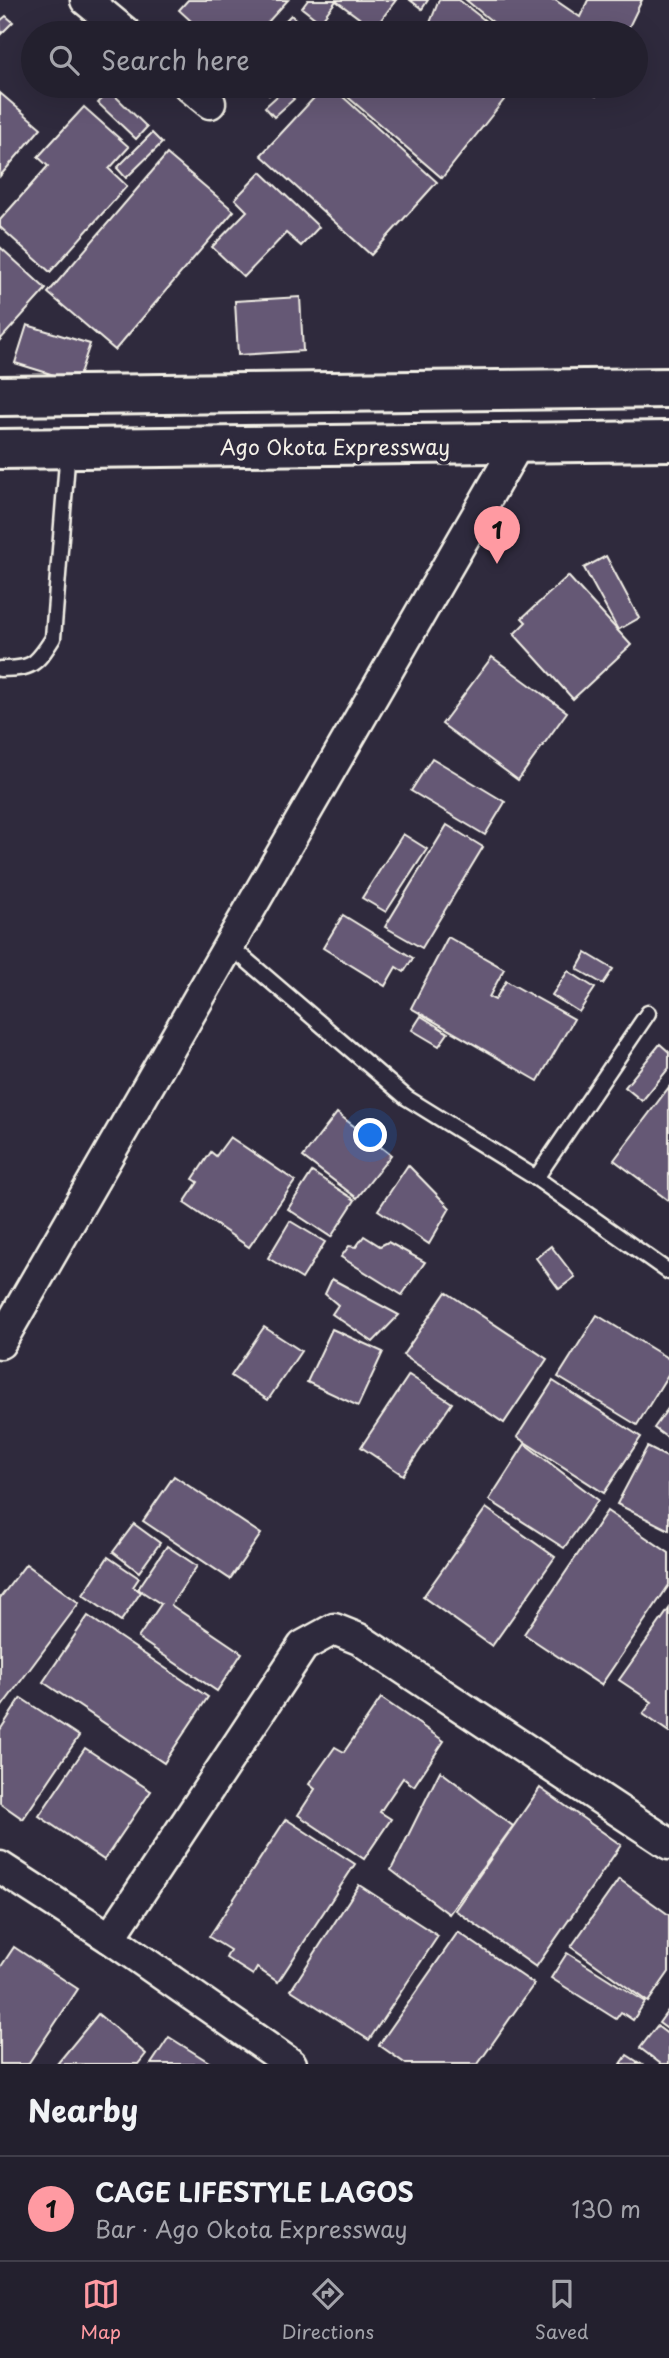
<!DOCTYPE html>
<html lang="en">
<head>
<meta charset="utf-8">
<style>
  :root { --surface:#23202e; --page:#2b2836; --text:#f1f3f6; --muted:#a3a3aa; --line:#403e4a; --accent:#ff9aa2 }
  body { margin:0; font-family:"Playpen Sans",sans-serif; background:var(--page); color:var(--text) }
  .you { position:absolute; left:371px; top:1136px; width:24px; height:24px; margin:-18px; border:5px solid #fff; border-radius:50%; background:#1a73e8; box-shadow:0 0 0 10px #1a73e833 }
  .badge { display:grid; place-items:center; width:46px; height:46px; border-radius:50%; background:var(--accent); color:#111; font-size:23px; font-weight:700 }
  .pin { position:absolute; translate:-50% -58px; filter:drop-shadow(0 2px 4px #0008) }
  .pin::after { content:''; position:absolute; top:37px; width:24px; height:21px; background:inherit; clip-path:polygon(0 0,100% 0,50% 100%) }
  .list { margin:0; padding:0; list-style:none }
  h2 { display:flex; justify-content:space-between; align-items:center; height:91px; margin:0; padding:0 28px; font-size:30px }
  h2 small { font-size:23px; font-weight:400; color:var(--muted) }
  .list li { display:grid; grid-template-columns:46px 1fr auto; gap:21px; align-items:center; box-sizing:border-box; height:105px; padding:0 28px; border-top:2px solid var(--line) }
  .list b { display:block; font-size:26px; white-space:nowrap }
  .list p { margin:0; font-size:23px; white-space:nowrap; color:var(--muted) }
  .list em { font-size:23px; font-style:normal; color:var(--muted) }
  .icon { flex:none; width:38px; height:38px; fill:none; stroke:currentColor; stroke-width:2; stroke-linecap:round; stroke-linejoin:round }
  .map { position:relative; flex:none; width:669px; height:2064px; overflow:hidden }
  .search { position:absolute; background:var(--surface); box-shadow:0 7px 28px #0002; left:21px; right:21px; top:21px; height:77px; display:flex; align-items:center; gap:18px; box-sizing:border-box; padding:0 24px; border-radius:38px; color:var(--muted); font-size:26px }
  .sheet { height:196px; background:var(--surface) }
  nav { display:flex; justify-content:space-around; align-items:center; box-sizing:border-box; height:98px; border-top:2px solid var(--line); background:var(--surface); font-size:19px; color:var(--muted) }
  nav a { display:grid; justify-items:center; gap:4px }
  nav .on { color:var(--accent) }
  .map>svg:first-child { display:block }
  .building { fill:#655874; stroke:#f4f1e8; stroke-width:2 }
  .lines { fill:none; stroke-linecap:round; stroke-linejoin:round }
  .lane-casing { stroke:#f4f1e8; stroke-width:19 }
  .street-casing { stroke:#f4f1e8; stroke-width:35 }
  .secondary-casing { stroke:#f4f1e8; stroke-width:44 }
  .lane { stroke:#2f2a3d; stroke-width:14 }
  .street { stroke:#2f2a3d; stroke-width:30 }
  .secondary { stroke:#2f2a3d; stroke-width:38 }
  .labels { text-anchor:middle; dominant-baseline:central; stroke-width:7; stroke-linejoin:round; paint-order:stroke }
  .street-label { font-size:21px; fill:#f4f1e8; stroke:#2f2a3d }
</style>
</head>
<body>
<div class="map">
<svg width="669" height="2064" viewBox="0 0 669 2064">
  <rect width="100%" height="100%" fill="#2f2a3d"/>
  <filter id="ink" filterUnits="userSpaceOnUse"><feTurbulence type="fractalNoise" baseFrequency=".0143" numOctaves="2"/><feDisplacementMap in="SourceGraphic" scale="14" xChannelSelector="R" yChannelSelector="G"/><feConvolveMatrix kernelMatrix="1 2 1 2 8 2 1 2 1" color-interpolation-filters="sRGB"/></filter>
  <g filter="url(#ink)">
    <g class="building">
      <polygon points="188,0 288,0 258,33 204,33 179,10"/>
      <polygon points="308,0 396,0 374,29 336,1 320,22 302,8"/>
      <polygon points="410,0 428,0 422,9"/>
      <polygon points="439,0 459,0 501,33 426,33"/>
      <polygon points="466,0 555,0 580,17 588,0 642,0 626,33 506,33"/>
      <polygon points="291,15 310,33 273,33"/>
      <polygon points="6,16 13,22 1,34 0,21"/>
      <polygon points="260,86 279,86 269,95"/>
      <polygon points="325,86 331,86 437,182 371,255 261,155"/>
      <polygon points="350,86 515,86 442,178 342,92"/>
      <polygon points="576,86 601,86 596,96"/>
      <polygon points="285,89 294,99 274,117 265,107"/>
      <polygon points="110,91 147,127 136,139 98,103"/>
      <polygon points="0,93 41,128 0,176"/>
      <polygon points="84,107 129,147 109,169 127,186 50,272 0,227 0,220 48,166 38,157"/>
      <polygon points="152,133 162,143 126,178 117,168"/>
      <polygon points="167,154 234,211 115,350 48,293"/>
      <polygon points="261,172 319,227 301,246 286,233 244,277 212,247 247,211 235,199"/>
      <polygon points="0,247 46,289 0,340"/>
      <polygon points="300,297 303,351 238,355 235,301"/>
      <polygon points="27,325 90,344 77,382 15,363"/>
      <polygon points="606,556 639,618 618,630 584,568"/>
      <polygon points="568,576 631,645 573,699 514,634 526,622 522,618"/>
      <polygon points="492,657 567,712 518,780 442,724"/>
      <polygon points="432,758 505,802 485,835 411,791"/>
      <polygon points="447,825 483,847 422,948 385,927"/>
      <polygon points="403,834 427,849 386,912 362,898"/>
      <polygon points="343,915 413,958 404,972 396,967 385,986 323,948"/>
      <polygon points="448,937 504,969 489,997 495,1000 506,981 574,1019 538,1081 411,1008"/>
      <polygon points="586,953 613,969 603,984 577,969"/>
      <polygon points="568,971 595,988 579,1012 552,995"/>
      <polygon points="421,1016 448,1033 439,1046 412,1030"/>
      <polygon points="660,1044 669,1052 669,1068 642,1101 625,1087"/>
      <polygon points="669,1087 669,1201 614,1160"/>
      <polygon points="337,1113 391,1155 357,1198 303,1157"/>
      <polygon points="230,1137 295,1181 249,1247 184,1203 198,1182 193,1179 211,1152 216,1156"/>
      <polygon points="408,1165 450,1208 429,1244 378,1210"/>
      <polygon points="312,1172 355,1200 331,1237 288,1209"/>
      <polygon points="290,1221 325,1242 302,1279 268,1258"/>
      <polygon points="364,1236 380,1246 388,1242 425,1262 402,1295 341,1257 349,1246 356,1247"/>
      <polygon points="551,1246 575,1277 559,1289 536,1258"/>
      <polygon points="332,1279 399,1315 373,1342 332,1314 338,1305 325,1294"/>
      <polygon points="446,1292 547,1359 504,1423 403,1355"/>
      <polygon points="597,1315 669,1359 669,1373 637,1425 558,1377"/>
      <polygon points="264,1327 301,1351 268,1400 231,1376"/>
      <polygon points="332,1329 383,1352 358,1406 307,1382"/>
      <polygon points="409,1375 452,1403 403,1475 361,1447"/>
      <polygon points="553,1381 641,1437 604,1493 517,1437"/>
      <polygon points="669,1407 669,1439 654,1428"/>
      <polygon points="525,1444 598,1500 564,1548 489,1500"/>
      <polygon points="647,1447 669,1458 669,1530 617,1504"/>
      <polygon points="174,1476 261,1534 230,1579 143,1521"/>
      <polygon points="486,1508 555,1557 492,1646 423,1597"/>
      <polygon points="607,1511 669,1553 669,1585 601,1685 524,1634"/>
      <polygon points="134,1524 160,1543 139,1572 113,1552"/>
      <polygon points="167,1546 197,1566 171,1605 242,1653 217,1691 138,1638 161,1604 138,1589"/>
      <polygon points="108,1557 139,1578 133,1587 141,1592 121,1621 83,1595"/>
      <polygon points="26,1564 79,1603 0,1709 0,1598"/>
      <polygon points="669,1609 669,1732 643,1714 652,1702 619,1680"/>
      <polygon points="88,1616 208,1697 164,1763 43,1682"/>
      <polygon points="21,1698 79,1736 23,1819 0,1803 0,1730"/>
      <polygon points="381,1698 444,1741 414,1786 403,1778 380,1812 391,1819 364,1859 298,1815 315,1789 309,1784 335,1747 344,1752"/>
      <polygon points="85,1748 151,1791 104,1860 39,1816"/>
      <polygon points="440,1771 513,1826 449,1914 391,1870"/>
      <polygon points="540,1788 621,1845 536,1967 455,1910"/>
      <polygon points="286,1819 355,1864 278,1982 257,1968 253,1975 226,1958 230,1950 209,1937"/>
      <polygon points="619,1879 669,1915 669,1972 648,2002 571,1947"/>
      <polygon points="359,1885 438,1936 369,2040 291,1990"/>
      <polygon points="458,1932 534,1984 478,2064 406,2064 379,2045"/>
      <polygon points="14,1947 78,1989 28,2064 0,2064 0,1968"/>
      <polygon points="567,1953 645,2002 633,2020 621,2012 616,2019 551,1978"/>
      <polygon points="669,2009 669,2030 659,2023"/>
      <polygon points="98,2014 146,2054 138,2064 57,2064"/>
      <polygon points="657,2026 669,2035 669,2064 661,2064 640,2048"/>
      <polygon points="169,2037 212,2064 151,2064"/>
      <polygon points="627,2055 641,2064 621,2064"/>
    </g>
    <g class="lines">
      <g class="lane-casing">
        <g id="lane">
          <path d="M0,669C32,669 36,665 53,638L68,449"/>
          <polyline points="230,946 407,1098 536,1178 669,1272"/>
          <polyline points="536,1178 648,1013"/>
        </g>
      </g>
      <g class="street-casing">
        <g id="street">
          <polyline points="86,0 126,33"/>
          <polyline points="189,86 210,103"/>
          <polyline points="0,1343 518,444"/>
          <polyline points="0,1867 110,1938 291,2064"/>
          <polyline points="110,1938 303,1646 334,1629 359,1639 669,1844"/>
        </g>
      </g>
      <g class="secondary-casing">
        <g id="secondary">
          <polyline points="0,396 669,388"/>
          <polyline points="0,449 669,441"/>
        </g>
      </g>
      <use href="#lane" class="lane"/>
      <use href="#street" class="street"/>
      <use href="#secondary" class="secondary"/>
    </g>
  </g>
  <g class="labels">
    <g class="street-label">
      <text x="335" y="446">Ago Okota Expressway</text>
    </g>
  </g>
</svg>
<div class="you"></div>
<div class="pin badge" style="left:497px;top:564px">1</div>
<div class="search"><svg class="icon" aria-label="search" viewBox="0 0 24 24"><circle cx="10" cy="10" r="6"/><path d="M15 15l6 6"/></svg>Search here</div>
</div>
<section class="sheet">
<h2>Nearby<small></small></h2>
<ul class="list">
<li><span class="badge">1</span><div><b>CAGE LIFESTYLE LAGOS</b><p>Bar · Ago Okota Expressway</p></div><em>130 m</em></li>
</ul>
</section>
<nav>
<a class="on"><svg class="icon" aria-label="map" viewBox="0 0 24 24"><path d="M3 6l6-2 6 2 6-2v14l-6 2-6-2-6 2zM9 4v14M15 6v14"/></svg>Map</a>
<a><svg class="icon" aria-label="directions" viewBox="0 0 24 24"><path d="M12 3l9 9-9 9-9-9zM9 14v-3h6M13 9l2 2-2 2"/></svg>Directions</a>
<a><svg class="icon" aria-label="saved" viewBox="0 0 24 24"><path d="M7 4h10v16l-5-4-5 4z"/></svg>Saved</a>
</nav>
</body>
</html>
